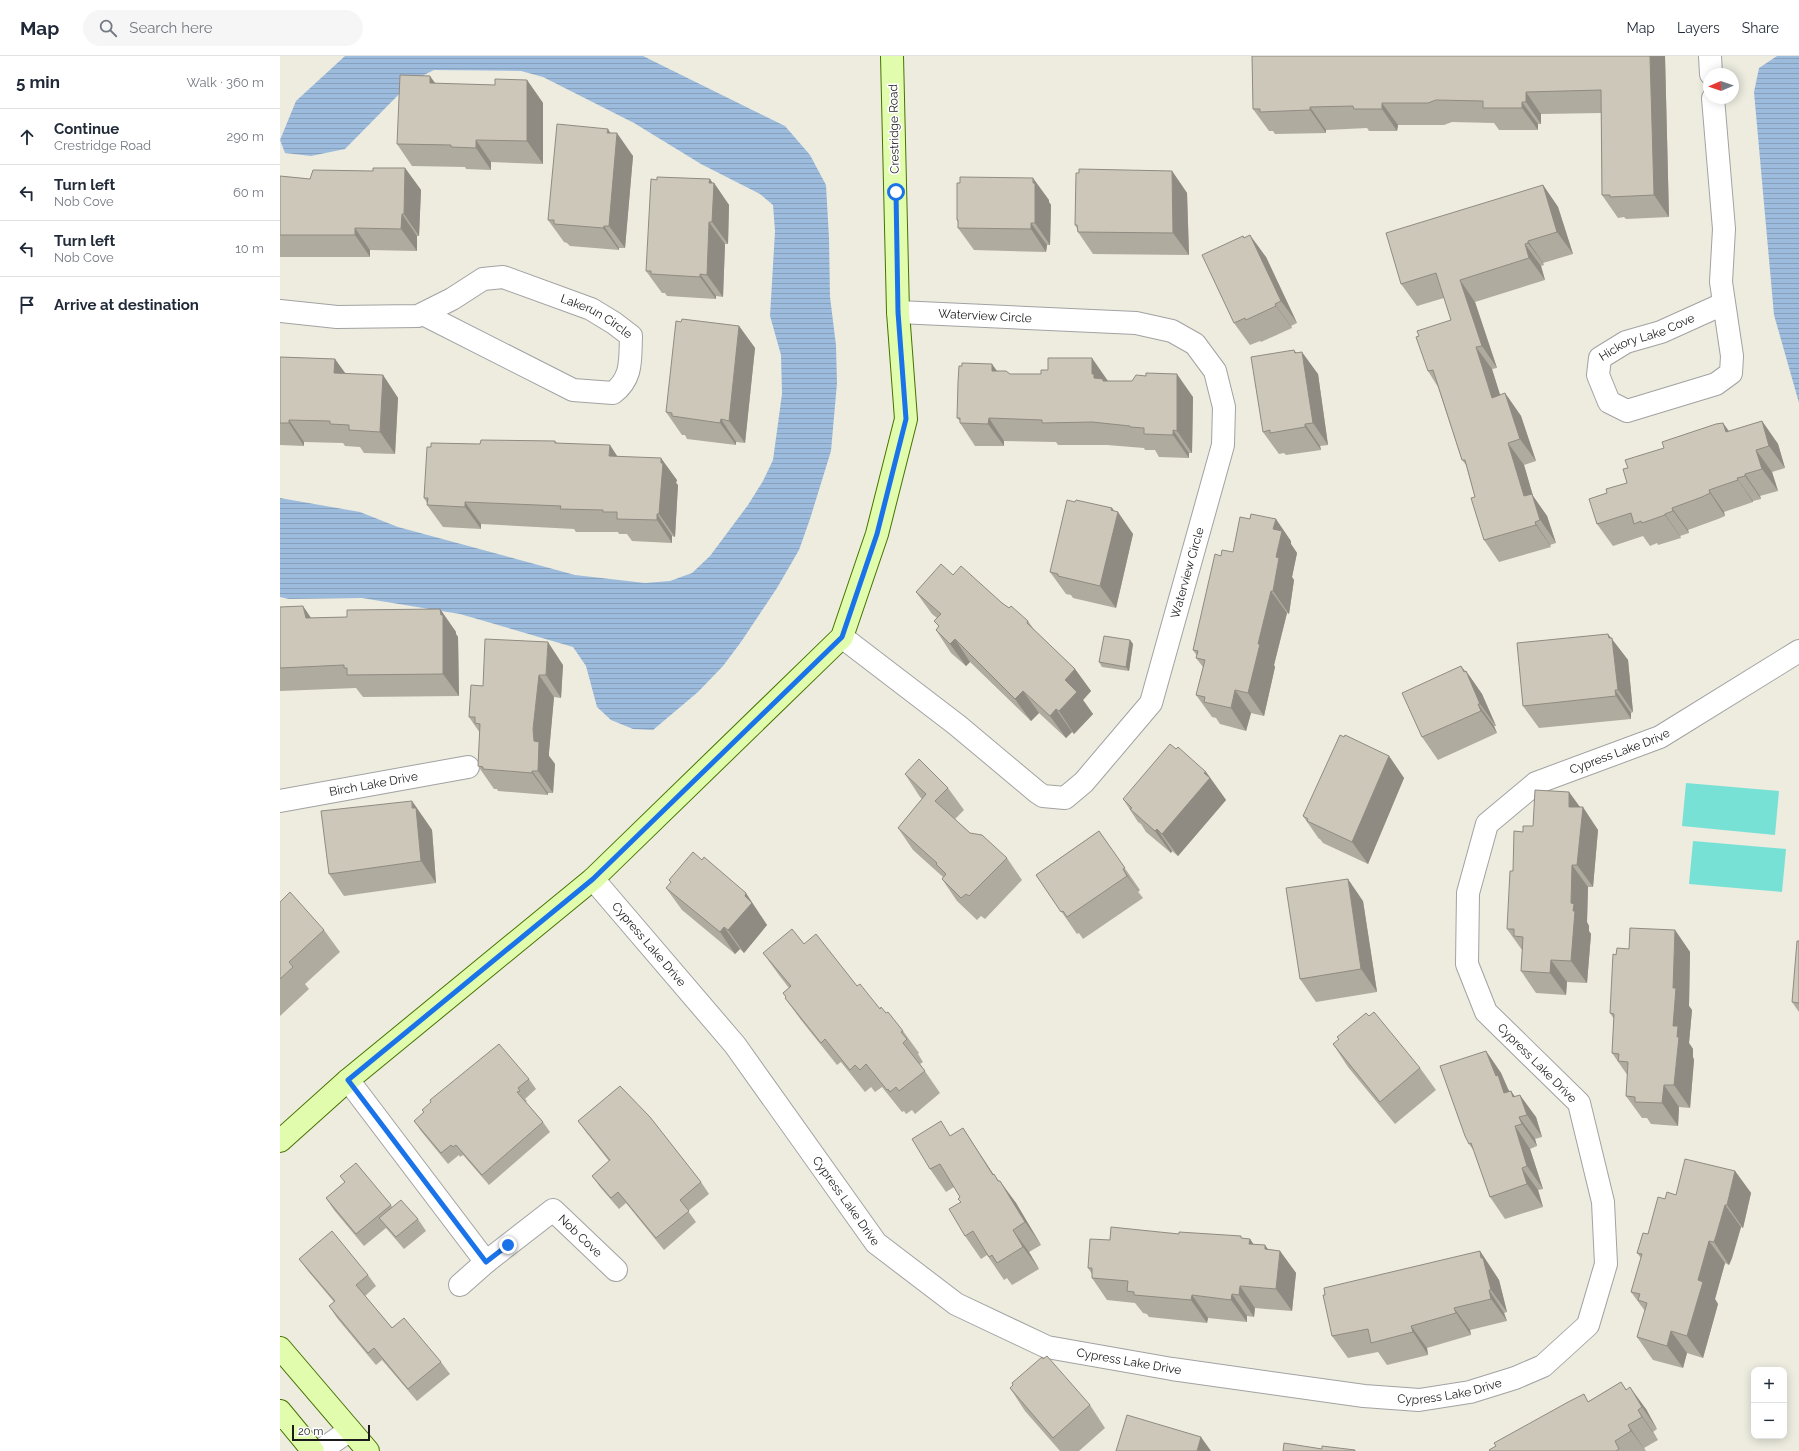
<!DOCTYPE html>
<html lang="en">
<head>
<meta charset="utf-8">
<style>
  :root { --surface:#fff; --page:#f6f6f7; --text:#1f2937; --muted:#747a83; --line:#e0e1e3 }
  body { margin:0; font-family:Raleway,sans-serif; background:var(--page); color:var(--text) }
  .controls { position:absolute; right:12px; bottom:12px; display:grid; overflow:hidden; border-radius:8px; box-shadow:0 2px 10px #0003 }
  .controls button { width:36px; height:36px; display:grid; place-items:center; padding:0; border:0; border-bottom:1px solid var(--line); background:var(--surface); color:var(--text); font:20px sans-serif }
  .compass { position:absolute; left:1423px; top:12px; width:36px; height:36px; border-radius:50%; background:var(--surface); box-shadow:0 2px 10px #0003; rotate:268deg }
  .scale { position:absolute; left:12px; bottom:10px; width:78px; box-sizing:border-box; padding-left:4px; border:2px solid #1b1b1b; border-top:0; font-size:11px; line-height:14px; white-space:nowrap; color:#1b1b1b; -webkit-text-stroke:3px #fff; paint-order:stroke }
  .stop { position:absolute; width:12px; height:12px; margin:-9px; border:3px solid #1a73e8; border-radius:50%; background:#fff }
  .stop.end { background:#1a73e8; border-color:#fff; box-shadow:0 1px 4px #0008 }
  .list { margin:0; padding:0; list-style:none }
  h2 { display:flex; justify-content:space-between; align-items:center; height:52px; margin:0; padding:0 16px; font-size:17px }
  h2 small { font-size:13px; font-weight:400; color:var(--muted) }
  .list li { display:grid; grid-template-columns:26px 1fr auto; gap:12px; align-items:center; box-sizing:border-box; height:56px; padding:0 16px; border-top:1px solid var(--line) }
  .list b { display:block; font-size:15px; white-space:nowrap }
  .list p { margin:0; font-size:13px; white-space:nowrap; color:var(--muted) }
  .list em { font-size:13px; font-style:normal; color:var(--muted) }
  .icon { flex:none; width:22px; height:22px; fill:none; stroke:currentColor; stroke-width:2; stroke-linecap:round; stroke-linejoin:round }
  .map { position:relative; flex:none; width:1519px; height:1395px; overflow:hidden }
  header { display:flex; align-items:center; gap:24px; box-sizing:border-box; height:56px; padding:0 20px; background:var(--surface); border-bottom:1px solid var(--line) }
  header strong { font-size:19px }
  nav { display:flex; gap:22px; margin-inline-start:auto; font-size:14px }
  .search { width:280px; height:36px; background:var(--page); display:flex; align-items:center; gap:10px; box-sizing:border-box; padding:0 14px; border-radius:22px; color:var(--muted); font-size:15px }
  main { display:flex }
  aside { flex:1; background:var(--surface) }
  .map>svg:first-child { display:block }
  .pitch { fill:#78e1d6 }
  .water { fill:url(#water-rules) }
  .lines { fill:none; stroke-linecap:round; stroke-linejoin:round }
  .street-casing { stroke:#a2a2a2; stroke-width:24 }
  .secondary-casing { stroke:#467300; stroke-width:24 }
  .street { stroke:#fff; stroke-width:22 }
  .secondary { stroke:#e2fcae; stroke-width:22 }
  .wall { fill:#b0ab9f }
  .shaded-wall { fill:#908b82 }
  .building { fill:#cdc7b9; stroke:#908b82 }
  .route { stroke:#1a73e8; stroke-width:5 }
  .labels { text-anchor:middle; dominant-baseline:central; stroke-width:3.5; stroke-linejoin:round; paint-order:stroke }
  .street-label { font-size:12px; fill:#1b1b1b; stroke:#fff }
</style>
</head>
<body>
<header>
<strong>Map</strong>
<div class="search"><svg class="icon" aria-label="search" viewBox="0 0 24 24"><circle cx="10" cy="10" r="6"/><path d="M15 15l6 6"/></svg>Search here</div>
<nav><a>Map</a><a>Layers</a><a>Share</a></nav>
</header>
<main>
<aside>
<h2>5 min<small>Walk · 360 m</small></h2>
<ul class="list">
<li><svg class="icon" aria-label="ahead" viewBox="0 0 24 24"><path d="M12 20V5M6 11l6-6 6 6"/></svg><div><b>Continue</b><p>Crestridge Road</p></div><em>290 m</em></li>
<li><svg class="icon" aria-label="left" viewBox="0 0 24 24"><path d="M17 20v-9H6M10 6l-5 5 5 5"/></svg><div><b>Turn left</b><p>Nob Cove</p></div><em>60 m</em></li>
<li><svg class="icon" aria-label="left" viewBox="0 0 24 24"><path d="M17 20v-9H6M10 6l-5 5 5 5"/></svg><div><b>Turn left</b><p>Nob Cove</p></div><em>10 m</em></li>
<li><svg class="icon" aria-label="arrive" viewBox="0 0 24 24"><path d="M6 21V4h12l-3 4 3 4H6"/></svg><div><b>Arrive at destination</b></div></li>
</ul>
</aside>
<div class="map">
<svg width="1519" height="1395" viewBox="0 0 1519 1395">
  <defs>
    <pattern id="water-rules" width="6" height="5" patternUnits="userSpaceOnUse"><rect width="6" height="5" fill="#9dbcdd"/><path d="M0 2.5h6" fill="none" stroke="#87a1bd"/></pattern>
  </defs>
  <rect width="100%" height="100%" fill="#edecdf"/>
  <g class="pitch">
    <polygon points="1406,727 1499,735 1495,779 1402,770"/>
    <polygon points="1413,785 1506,793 1502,836 1409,828"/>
  </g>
  <g class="water">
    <polygon points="65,0 363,0 505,70 530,99 546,129 549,182 550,241 556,289 557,327 551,395 530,463 519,494 497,532 461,586 443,610 418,636 373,674 353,673 331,664 317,651 306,610 293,591 180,558 82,542 9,543 0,541 0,442 80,456 118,471 295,519 365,527 390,525 412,517 430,500 468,449 483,425 493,404 502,338 501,299 490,260 495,175 493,149 480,138 421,108 354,67 263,21 241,15 154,14 132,25 65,93 31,100 5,97 0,84 16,45"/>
    <polygon points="1497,0 1519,0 1519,347 1494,259 1474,36 1479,12"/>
  </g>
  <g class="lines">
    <g class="street-casing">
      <g id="street">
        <polyline points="1430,0 1431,18"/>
        <path id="s1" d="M1433,42L1444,173L1441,226L1452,300L1451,317L1436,328L1347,355L1329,346L1318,319L1320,302L1346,286L1381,276L1443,248"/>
        <path id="s2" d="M0,255L57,261L138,260L172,243L203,223L223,221L311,253L334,267L351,280C350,303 353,322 333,337L293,334L143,258"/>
        <path id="s3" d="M562,581L677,669L757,736L763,740L785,742L804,726L871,647L943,389L944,351L935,315L915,288L892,275L856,267L618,256"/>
        <path id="s4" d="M0,745L188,711"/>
        <path id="s5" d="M313,823L455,989L596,1187L676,1248L767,1291L892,1313L1084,1340L1139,1344L1190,1336L1235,1322L1263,1310L1308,1269L1326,1208L1323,1146L1299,1047L1206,956L1187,908L1188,837L1207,768L1256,727L1380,681L1519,595"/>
        <polyline points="68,1024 206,1206"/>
        <path id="s6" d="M180,1229L206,1206L273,1154L336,1214"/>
        <polyline points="40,1395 70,1374"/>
      </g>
    </g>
    <g class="secondary-casing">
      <g id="secondary">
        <polyline points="0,1085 68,1024 313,823 562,581 597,478 626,363 618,256 612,0"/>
        <polyline points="0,1292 88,1395"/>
        <polyline points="0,1355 33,1395"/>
      </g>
    </g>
    <use href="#street" class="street"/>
    <use href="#secondary" class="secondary"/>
  </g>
  <g class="wall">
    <polygon points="972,0 1385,0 1389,161 1346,163 1344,161 1338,162 1322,139 1321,57 1261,58 1261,68 1258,68 1258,74 1219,74 1214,67 1172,66 1164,69 1118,69 1117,75 1089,75 1087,72 1046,74 1046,77 995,78 993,75 989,75 973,53"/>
    <polygon points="247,24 263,47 263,108 211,106 211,114 186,113 185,111 132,110 117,88 155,28 215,29"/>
    <polygon points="330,77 353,100 345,192 339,192 339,194 290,190 287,187 284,186 268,164"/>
    <polygon points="125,112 141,134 139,180 137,180 137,195 90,194 90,201 0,201 0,120 30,123 93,115"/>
    <polygon points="892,115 907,137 909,199 813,198 798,176 797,172 795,169"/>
    <polygon points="430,123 432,127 434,127 449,149 448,188 445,188 443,241 436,240 436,243 387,240 385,237 382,237 366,215 377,124"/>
    <polygon points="1263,129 1278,151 1293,198 1263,207 1264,209 1261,210 1265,224 1195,246 1217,312 1212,313 1220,339 1225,337 1241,360 1256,405 1244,409 1253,440 1267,460 1276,487 1270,489 1271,491 1219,506 1204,484 1195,441 1186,409 1182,404 1158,331 1148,315 1171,264 1164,242 1137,250 1121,228"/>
    <polygon points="769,144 769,146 771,149 770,189 767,189 766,196 694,194 678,172 678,166 677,164"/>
    <polygon points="963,180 986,201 1017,267 1011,270 1012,272 981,286 980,285 970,289 954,267"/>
    <polygon points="459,270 475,292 465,387 456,386 456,389 407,383 405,379 402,379 386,356"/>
    <polygon points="1014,294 1016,297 1038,318 1048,389 1040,390 1041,394 1006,399 1004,397 999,398 983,376"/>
    <polygon points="0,301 55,303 65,318 103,319 118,342 115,398 84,397 80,391 65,390 63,387 24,386 24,390 0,389"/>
    <polygon points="730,318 828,325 913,341 912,397 909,397 909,402 879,401 875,394 865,394 864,392 827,389 778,389 776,386 724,385 724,390 695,390 680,367 680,365 677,362"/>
    <polygon points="1482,365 1498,388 1505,412 1492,416 1498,435 1480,440 1481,443 1473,445 1473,446 1444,456 1445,460 1438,463 1408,474 1409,477 1400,480 1401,482 1378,489 1377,487 1370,490 1363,480 1333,490 1317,468 1327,437 1347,427 1348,412 1384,392 1443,367 1449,375"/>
    <polygon points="275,385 277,387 337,400 397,424 396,427 398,429 395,481 392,480 392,487 352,485 347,478 339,478 338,476 296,476 294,473 201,468 201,473 163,471 147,449 147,447 144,442 151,391 200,388"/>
    <polygon points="795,446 832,452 853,478 836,552 793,542 791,539 786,538 770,516"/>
    <polygon points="1011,485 1011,488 1017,497 1012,521 1014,524 1009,558 1007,557 994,609 995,611 984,660 971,657 966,675 940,668 936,662 932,661 916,639 923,611 916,602 917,600 913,594 941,500 953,496"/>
    <polygon points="673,519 722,547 748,565 755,575 795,613 811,635 803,644 813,658 794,678 792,676 786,682 759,657 751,665 690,606 686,610 671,597 656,574 659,571 654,565 657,562 652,558 636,536"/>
    <polygon points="0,551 31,562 67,561 160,553 176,576 176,578 178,581 179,640 83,641 76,632 0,635"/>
    <polygon points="1331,582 1348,604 1353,656 1351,657 1351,663 1259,672 1243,650"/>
    <polygon points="850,584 853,588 849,615 822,611 819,606"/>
    <polygon points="283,609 281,642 274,641 269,696 269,700 275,708 273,737 268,737 268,739 218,735 217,733 214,733 198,710 200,677 189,661 203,630"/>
    <polygon points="1186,615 1202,638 1216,670 1214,670 1217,677 1158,704 1142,681 1185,616"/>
    <polygon points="1064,681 1109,700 1124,722 1088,808 1043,787 1040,783 1039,783 1023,760"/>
    <polygon points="926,716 946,744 898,800 892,795 891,797 866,776 861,768 858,766 843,743"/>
    <polygon points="625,718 668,732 684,754 675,763 690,777 727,802 742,824 705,863 701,860 697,864 677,845 662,823 663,821 633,794 618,772 642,743 640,741"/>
    <polygon points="1289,736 1300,751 1318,774 1313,831 1308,831 1307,866 1309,870 1309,875 1311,878 1307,927 1287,926 1286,939 1256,937 1241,915 1242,894 1227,873 1233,815 1243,776 1253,770"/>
    <polygon points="132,745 152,774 156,827 64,840 49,818"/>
    <polygon points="819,775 860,834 858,836 863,842 803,883 799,877 797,878 756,819"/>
    <polygon points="389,824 481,860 487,869 464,897 460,893 455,898 402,854 386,832 391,827"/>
    <polygon points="1083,845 1097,936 1036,946 1020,923"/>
    <polygon points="0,846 44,874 60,896 25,928 29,933 0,960"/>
    <polygon points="1395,874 1410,896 1409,950 1412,954 1409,987 1413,993 1413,1001 1414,1004 1410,1052 1399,1051 1398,1070 1371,1068 1367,1062 1362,1062 1346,1040 1348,1020 1332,997 1334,963 1330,957 1336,899"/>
    <polygon points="1519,885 1519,956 1512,946"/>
    <polygon points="524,888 577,930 600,953 606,957 623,975 639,997 638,998 643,1006 640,1008 660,1037 635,1058 632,1054 626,1058 624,1055 622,1056 602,1031 595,1036 591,1031 585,1036 561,1006 557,1009 521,964 505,942 506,941 503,937 509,932 499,919 483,897"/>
    <polygon points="1053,988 1140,1012 1156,1034 1115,1068 1068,1011"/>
    <polygon points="1206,995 1221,1017 1228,1033 1230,1036 1231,1035 1235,1041 1256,1061 1262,1081 1255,1083 1257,1090 1250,1093 1263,1133 1258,1134 1263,1151 1225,1163 1210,1141 1194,1095 1189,1088"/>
    <polygon points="249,1023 256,1033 245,1043 247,1045 246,1046 263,1066 270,1076 209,1129 183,1099 180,1101 179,1099 168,1108 141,1075 134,1065"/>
    <polygon points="298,1065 421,1126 429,1138 408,1155 416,1166 384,1194 346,1147 339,1153 320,1131 312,1120 329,1105 306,1076"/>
    <polygon points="683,1072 698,1095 714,1119 736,1147 761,1189 749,1196 759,1213 732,1229 727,1222 724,1224 707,1199 701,1203 685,1180 680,1141 674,1131 666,1136 650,1113 671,1080"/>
    <polygon points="1455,1115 1471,1137 1463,1172 1461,1171 1452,1202 1449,1209 1445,1207 1435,1243 1438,1248 1423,1302 1407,1297 1403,1312 1373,1304 1357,1281 1365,1255 1351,1236 1361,1202 1357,1197 1368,1178 1385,1143 1396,1139"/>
    <polygon points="60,1120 111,1149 112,1151 138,1163 146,1175 124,1193 106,1172 84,1190 54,1154 46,1142 65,1126"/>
    <polygon points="899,1178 970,1183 973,1188 988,1193 1000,1195 1016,1217 1012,1255 975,1252 974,1261 967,1260 967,1266 928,1262 927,1267 869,1261 867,1258 863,1257 855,1247 827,1244 812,1222 812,1218 808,1212 830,1184"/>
    <polygon points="1200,1195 1219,1224 1227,1256 1224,1257 1227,1265 1190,1274 1191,1279 1147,1292 1148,1299 1107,1309 1098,1296 1068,1302 1052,1280"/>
    <polygon points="19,1203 88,1219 96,1230 85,1240 112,1272 161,1306 170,1318 137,1345 102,1304 96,1309 57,1262 49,1250 54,1246 28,1215"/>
    <polygon points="1341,1326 1346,1333 1366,1353 1377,1373 1373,1376 1378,1384 1364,1392 1366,1395 1210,1395 1309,1345"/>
    <polygon points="730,1332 810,1349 825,1372 799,1395 780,1395 745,1355"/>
  </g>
  <g class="shaded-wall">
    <polygon points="1370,0 1385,0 1389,161 1374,139"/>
    <polygon points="150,20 166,42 150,27"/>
    <polygon points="247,24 263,47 263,108 247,85"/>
    <polygon points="1246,36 1261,58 1261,68 1246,46"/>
    <polygon points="1242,46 1258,68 1258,74 1242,52"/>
    <polygon points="1102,47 1118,69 1117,75 1102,53"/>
    <polygon points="1030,51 1046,74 1046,77 1030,54"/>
    <polygon points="328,73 336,86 337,77 353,100 345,192 329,170"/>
    <polygon points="196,84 211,106 211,114 196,92"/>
    <polygon points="125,112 141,134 139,180 124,158"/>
    <polygon points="892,115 907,137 909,199 893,177"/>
    <polygon points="753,122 769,144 769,146 771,149 770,189 755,167"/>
    <polygon points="430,123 434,129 434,127 449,149 448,188 432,166 429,127"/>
    <polygon points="1263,129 1278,151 1293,198 1277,176"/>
    <polygon points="122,158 137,180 137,195 121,173"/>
    <polygon points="429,166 445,188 443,241 427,219"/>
    <polygon points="751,167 767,189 766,196 751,173"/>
    <polygon points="324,170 339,192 339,194 323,172"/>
    <polygon points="75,172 90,194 90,201 75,179"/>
    <polygon points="970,179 986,201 1017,267 1001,245"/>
    <polygon points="1248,185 1263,207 1264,209 1248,187"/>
    <polygon points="1245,188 1261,210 1265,224 1249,202"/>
    <polygon points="420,218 436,240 436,243 420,221"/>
    <polygon points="1180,224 1195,246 1217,312 1202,290"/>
    <polygon points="995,248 1011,270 1012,272 996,250"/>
    <polygon points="459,270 475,292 465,387 449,365"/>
    <polygon points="1196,291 1212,313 1228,364 1212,342"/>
    <polygon points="1014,294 1024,308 1022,296 1038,318 1048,389 1033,367"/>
    <polygon points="812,302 828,325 827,331 814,322 812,318"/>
    <polygon points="55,303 71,325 54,317"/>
    <polygon points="712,308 728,330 712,315"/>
    <polygon points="897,318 913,341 912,397 897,375"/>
    <polygon points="103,319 118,342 115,398 100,376"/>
    <polygon points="1225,337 1241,360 1256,405 1240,383"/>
    <polygon points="709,362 724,385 724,390 708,368"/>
    <polygon points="441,363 456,386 456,389 440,367"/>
    <polygon points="9,364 24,386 24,390 9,367"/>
    <polygon points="1482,365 1498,388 1505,412 1489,390"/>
    <polygon points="1443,367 1458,389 1446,376"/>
    <polygon points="1025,368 1040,390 1041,394 1025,371"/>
    <polygon points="893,374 909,397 909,402 893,379"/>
    <polygon points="1228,387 1244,409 1253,440 1267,460 1276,487 1244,440"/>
    <polygon points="330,389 345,412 329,400"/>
    <polygon points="1476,394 1492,416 1498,435 1482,413"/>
    <polygon points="381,402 397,424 396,427 398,429 395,481 379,458"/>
    <polygon points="1465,418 1480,440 1481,443 1465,420"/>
    <polygon points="1457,422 1473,445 1473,446 1458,424"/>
    <polygon points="1429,434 1444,456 1445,460 1430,437"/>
    <polygon points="185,446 201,468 201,473 185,451"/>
    <polygon points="832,452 837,460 838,456 853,478 836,552 820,530"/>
    <polygon points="1392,452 1408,474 1409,477 1393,455"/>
    <polygon points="377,458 392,480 392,487 377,464"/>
    <polygon points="1385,458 1400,480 1401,482 1385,459"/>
    <polygon points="996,463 1011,485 1011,488 1017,497 1012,521 1014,524 1009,558 993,535 996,501 993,473"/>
    <polygon points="1255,466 1270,489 1271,491 1256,469"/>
    <polygon points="991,535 1007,557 994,609 995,611 984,660 968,637 978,588"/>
    <polygon points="23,550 38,572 26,562"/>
    <polygon points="160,553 176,576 176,578 178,581 179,640 163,618"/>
    <polygon points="1328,578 1348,604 1353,656 1338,634"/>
    <polygon points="675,583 690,606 686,610 670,588"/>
    <polygon points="850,584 853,588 849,615 846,611"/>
    <polygon points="268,586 283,609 281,642 266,619"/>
    <polygon points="1181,610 1189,620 1186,615 1202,638 1216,670 1200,648"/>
    <polygon points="795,613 811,635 803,644 813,658 794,678 779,655 785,624"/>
    <polygon points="259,619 274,641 269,696 269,700 275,708 273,737 258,715 254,685 253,673"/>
    <polygon points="955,634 971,657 966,675 951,652"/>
    <polygon points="1335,634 1351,657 1351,663 1336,640"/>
    <polygon points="743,635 759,657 751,665 735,643"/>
    <polygon points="1198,648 1214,670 1217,677 1201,655"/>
    <polygon points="776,653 792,676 786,682 770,660"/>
    <polygon points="1109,700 1124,722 1088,808 1072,786"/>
    <polygon points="252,715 268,737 268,739 252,717"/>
    <polygon points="926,716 946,744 898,800 882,778"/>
    <polygon points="1289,736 1302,754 1303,751 1318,774 1313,831 1297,809 1289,751"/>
    <polygon points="132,745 152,774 156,827 141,805"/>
    <polygon points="877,773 892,795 891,797 875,775"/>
    <polygon points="1292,809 1308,831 1307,866 1309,870 1309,875 1311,878 1307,927 1291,905 1293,855 1291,847"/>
    <polygon points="843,813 863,842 847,820"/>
    <polygon points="1068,823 1083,845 1097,936 1081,913"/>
    <polygon points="466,837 487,869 464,897 448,874"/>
    <polygon points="444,871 460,893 455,898 440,876"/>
    <polygon points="1395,874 1410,896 1409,950 1412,954 1409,987 1413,993 1413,1001 1414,1004 1410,1052 1394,1029 1397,981 1393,970 1393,932"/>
    <polygon points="1271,904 1287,926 1286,939 1270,917"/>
    <polygon points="1206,995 1221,1017 1228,1033 1232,1039 1231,1035 1246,1057 1240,1039 1256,1061 1262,1081 1247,1059 1224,1037 1216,1020"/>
    <polygon points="1384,1029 1399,1051 1398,1070 1382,1047"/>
    <polygon points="1239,1061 1255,1083 1257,1090 1242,1068"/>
    <polygon points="1235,1070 1250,1093 1263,1133 1247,1110"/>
    <polygon points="683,1072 728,1141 713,1119"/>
    <polygon points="1242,1112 1258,1134 1263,1151 1247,1128"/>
    <polygon points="1455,1115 1471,1137 1463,1172 1447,1149"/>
    <polygon points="714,1118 729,1140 720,1125 736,1147 761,1189 745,1166"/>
    <polygon points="1445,1149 1461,1171 1452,1202 1449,1209 1434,1186"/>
    <polygon points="733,1174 749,1196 759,1213 743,1191"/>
    <polygon points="970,1183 985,1205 969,1188"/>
    <polygon points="1429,1185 1445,1207 1435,1243 1438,1248 1423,1302 1407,1280 1418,1224"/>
    <polygon points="985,1189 999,1208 1000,1195 1016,1217 1012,1255 996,1233 985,1193"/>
    <polygon points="1200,1195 1219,1224 1227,1256 1211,1234"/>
    <polygon points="960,1230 975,1252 974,1261 959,1239"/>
    <polygon points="1209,1234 1224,1257 1227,1265 1211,1243"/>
    <polygon points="952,1238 967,1260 967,1266 951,1244"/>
    <polygon points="912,1239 928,1262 927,1267 911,1244"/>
    <polygon points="1174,1252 1190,1274 1191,1279 1176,1257"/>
    <polygon points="1131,1270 1147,1292 1148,1299 1133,1276"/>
    <polygon points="1391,1275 1407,1297 1403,1312 1387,1290"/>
    <polygon points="1350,1331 1366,1353 1377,1373 1362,1351"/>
    <polygon points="1358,1354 1373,1376 1378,1384 1362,1361"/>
    <polygon points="1348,1369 1364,1392 1366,1395 1351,1375"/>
    <polygon points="921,1381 931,1395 917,1395"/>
  </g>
  <g class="building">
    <polygon points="972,0 1370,0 1374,139 1330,141 1330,139 1322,139 1321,34 1246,36 1246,46 1242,46 1242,52 1203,52 1203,45 1156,44 1148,47 1102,47 1102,53 1074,53 1073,50 1030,51 1030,54 980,56 980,53 973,53"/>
    <polygon points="120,19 150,20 150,27 215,29 215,23 247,24 247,85 196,84 196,92 171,91 171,89 117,88"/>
    <polygon points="277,68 328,73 327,77 337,77 329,170 324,170 323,172 274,168 274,164 268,164"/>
    <polygon points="93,112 125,112 124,158 122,158 121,173 75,172 75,179 0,179 0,120 30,123 33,114 93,115"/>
    <polygon points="799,113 892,115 893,177 798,176 797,169 795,169 796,117 799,117"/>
    <polygon points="377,121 430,123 429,127 434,127 432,166 429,166 427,219 420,218 420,221 371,218 371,215 366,215 371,123 377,124"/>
    <polygon points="680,121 753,122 753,127 755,127 755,167 751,167 751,173 678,172 678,164 677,164 677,127 680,127"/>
    <polygon points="1263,129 1277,176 1248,185 1248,187 1245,188 1249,202 1180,224 1202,290 1196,291 1212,342 1225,337 1240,383 1228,387 1244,440 1252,438 1260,464 1255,466 1256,469 1204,484 1191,442 1195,441 1185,404 1182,404 1153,314 1148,315 1136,281 1139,280 1137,275 1171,264 1156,217 1121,228 1106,177"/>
    <polygon points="970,179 1001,245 995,248 996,250 966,264 965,262 954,267 922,199 963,180 964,182"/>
    <polygon points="402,263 459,270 449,365 441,363 440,367 392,360 392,357 386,356 396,265 401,266"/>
    <polygon points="1014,294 1015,297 1022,296 1033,367 1025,368 1025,371 990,377 990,374 983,376 971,301"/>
    <polygon points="0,301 55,303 54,317 103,319 100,376 69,374 69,369 50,368 50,365 9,364 9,367 0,367"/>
    <polygon points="768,302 812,302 812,318 814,318 814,322 823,323 823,325 852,325 856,319 866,320 866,317 897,318 897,375 893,374 893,379 864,378 864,372 850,371 850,370 812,366 762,367 762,364 709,362 708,368 680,367 680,362 677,362 678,326 679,310 682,310 682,307 712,308 712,315 726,315 730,318 761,318 761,314 768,314"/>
    <polygon points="1482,365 1489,390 1476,394 1482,413 1465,418 1465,420 1457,422 1458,424 1429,434 1430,437 1422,441 1392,452 1393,455 1385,458 1385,459 1362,467 1361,465 1354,468 1351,457 1317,468 1309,443 1327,437 1326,433 1347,427 1343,413 1348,412 1345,404 1384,392 1382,386 1436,368 1443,367 1446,376"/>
    <polygon points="201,384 275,385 275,387 330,389 329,400 381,402 381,407 383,407 379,458 377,458 377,464 337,463 337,456 323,456 323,454 280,453 281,450 185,446 185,451 147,449 148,442 144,442 147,391 151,391 151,387 200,388"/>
    <polygon points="787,444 795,446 796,444 832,452 831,454 838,456 820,530 778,520 778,518 770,516"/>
    <polygon points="971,458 996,463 993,473 1002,475 996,501 999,502 993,535 991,535 978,588 980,588 968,637 955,634 951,652 924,646 925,641 916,639 925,604 916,602 918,595 913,594 935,498 941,500 942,494 953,496 960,461 970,463"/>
    <polygon points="661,508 673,519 681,510 722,547 729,552 731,550 748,565 747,567 795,613 785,624 797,636 779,655 776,653 770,660 743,635 735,643 675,583 670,588 656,574 659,570 654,565 661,558 636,536"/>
    <polygon points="23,550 26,562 67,561 67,554 160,553 161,559 163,559 163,618 67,619 67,612 64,612 64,609 0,612 0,551"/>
    <polygon points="1328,578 1329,582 1332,582 1338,634 1335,634 1336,640 1243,650 1237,587"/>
    <polygon points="824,580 850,584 846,611 819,606"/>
    <polygon points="205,583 268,586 266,619 259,619 253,673 254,685 259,686 258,715 252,715 252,717 203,713 203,711 198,710 200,668 195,667 195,661 189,661 191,629 203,630"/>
    <polygon points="1181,610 1184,616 1186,615 1200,648 1198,648 1201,655 1142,681 1122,637"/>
    <polygon points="1060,679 1064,681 1065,679 1109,700 1072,786 1027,765 1028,763 1023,760"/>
    <polygon points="890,688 896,693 898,691 926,716 924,717 930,722 882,778 877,773 875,775 850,753 852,752 843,743"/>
    <polygon points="639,703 668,732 655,745 690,777 702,779 727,802 689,840 686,838 681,842 662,823 666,818 656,808 657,807 618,772 646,738 625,718"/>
    <polygon points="1255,734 1289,736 1289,751 1303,751 1297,809 1292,809 1291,847 1294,848 1293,855 1295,855 1291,905 1271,904 1270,917 1241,915 1243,881 1234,880 1234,873 1227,873 1230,815 1233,815 1234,775 1243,776 1243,770 1253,770"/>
    <polygon points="132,745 132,752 136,752 141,805 49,818 41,755"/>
    <polygon points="819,775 845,812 843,813 847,820 787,861 783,855 781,856 756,819"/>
    <polygon points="413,796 422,804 424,801 466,837 465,840 472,847 448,874 444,871 440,876 386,832 391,826 389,824"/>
    <polygon points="1068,823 1081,913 1020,923 1006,832"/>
    <polygon points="10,836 44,874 9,906 13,911 0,923 0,846"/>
    <polygon points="1350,872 1395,874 1393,932 1396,932 1393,970 1398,970 1397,981 1399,981 1394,1029 1384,1029 1382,1047 1355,1046 1355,1041 1346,1040 1348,1006 1338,1005 1339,998 1332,997 1334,958 1330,957 1333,898 1336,899 1337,892 1349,893"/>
    <polygon points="512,873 524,888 536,878 577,930 580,928 600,953 601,951 606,957 608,956 623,975 621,976 627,983 623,987 645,1015 619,1035 616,1031 610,1036 608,1033 607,1034 586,1008 580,1014 575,1009 570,1014 545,983 541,987 505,942 506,941 503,937 511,930 483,897"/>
    <polygon points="1517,885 1519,885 1519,947 1512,946"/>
    <polygon points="1094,956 1140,1012 1100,1046 1053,988 1059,983 1057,981 1086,957 1089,960"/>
    <polygon points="219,988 249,1023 238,1032 240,1035 237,1036 263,1066 202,1119 176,1089 173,1091 171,1089 161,1097 134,1065 144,1056 142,1054 151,1046 150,1044"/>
    <polygon points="1206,995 1216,1020 1218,1019 1224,1037 1231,1035 1233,1041 1240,1039 1247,1059 1239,1061 1242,1068 1235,1070 1247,1110 1242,1112 1247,1128 1210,1141 1191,1087 1189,1088 1185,1080 1160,1010"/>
    <polygon points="340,1030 370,1061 421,1126 400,1144 409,1155 376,1182 338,1136 331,1142 312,1120 330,1104 298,1065"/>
    <polygon points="661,1065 670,1080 683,1072 713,1119 714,1118 718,1125 720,1125 745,1166 733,1174 743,1191 717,1207 712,1199 709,1201 693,1175 685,1180 669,1153 681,1146 678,1143 680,1141 660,1108 650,1113 632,1083"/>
    <polygon points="1405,1103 1455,1115 1447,1149 1445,1149 1436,1180 1434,1186 1429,1185 1418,1224 1423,1226 1407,1280 1391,1275 1387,1290 1357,1281 1367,1247 1358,1244 1360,1238 1351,1236 1362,1198 1357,1197 1363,1177 1368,1178 1378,1141 1385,1143 1387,1136 1396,1139"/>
    <polygon points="76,1107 111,1149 76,1178 46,1142 65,1126 60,1120"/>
    <polygon points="121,1144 138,1163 116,1181 99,1162"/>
    <polygon points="831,1171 899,1178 899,1176 961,1180 961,1182 970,1183 969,1188 985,1189 985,1193 1000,1195 996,1233 960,1230 959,1239 952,1238 951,1244 912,1239 911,1244 854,1239 854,1236 847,1235 848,1225 812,1222 812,1212 808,1212 810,1183 830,1184"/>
    <polygon points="52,1175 88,1219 76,1229 112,1272 124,1262 161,1306 128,1333 94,1292 88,1297 49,1250 55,1245 19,1203"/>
    <polygon points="1200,1195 1201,1202 1203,1202 1211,1234 1209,1234 1211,1243 1174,1252 1176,1257 1131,1270 1133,1276 1091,1287 1088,1273 1052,1280 1043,1239 1045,1239 1044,1232"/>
    <polygon points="767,1300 810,1349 773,1382 730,1332 733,1329 732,1327 762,1301 763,1303"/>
    <polygon points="1341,1326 1346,1334 1350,1331 1362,1351 1358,1354 1362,1361 1348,1369 1351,1375 1335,1385 1339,1393 1336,1395 1210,1395 1209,1394 1216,1390 1214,1387 1290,1345 1304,1338 1308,1346"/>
    <polygon points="847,1359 921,1381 917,1395 836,1395"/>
    <polygon points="1004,1387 1042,1393 1042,1390 1075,1394 1075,1395 1003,1395"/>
  </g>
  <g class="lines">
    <polyline class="route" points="228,1189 206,1206 68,1024 313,823 562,581 597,478 626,363 618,256 616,136"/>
  </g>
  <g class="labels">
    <g class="street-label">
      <text transform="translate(614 73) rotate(-91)">Crestridge Road</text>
      <text transform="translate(705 260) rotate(3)">Waterview Circle</text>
      <text stroke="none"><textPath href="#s2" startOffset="335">Lakerun Circle</textPath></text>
      <text stroke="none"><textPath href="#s1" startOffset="506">Hickory Lake Cove</textPath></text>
      <text stroke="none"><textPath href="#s3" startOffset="542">Waterview Circle</textPath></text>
      <text stroke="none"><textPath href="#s5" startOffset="1934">Cypress Lake Drive</textPath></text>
      <text stroke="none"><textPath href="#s4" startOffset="95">Birch Lake Drive</textPath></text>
      <text stroke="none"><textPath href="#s5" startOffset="86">Cypress Lake Drive</textPath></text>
      <text transform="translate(1257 1007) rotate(45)">Cypress Lake Drive</text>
      <text stroke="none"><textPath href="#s5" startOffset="410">Cypress Lake Drive</textPath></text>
      <text stroke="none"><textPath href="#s6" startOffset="157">Nob Cove</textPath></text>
      <text stroke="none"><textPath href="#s5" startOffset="746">Cypress Lake Drive</textPath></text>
      <text stroke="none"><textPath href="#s5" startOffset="1070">Cypress Lake Drive</textPath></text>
    </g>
  </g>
</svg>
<div class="controls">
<button>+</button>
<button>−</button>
</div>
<svg class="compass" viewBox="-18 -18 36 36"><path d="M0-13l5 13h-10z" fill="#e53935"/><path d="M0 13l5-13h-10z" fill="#747a83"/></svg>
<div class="scale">20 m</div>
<div class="stop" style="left:616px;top:136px"></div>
<div class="stop end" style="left:228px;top:1189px"></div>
</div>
</main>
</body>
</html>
